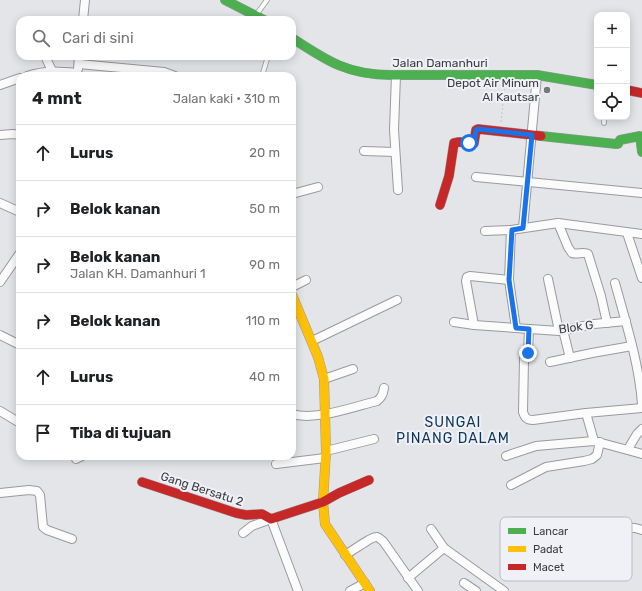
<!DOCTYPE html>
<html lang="id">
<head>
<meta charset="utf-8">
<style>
  :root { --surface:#fff; --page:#f2f2f2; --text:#202124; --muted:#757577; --line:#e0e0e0 }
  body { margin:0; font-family:Rubik,sans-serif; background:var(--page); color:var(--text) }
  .controls { position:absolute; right:12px; top:12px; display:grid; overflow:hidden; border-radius:8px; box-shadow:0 2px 10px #0003 }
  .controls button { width:36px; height:36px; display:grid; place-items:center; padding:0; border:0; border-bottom:1px solid var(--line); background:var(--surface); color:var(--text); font:20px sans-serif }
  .stop { position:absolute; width:12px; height:12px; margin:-9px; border:3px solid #1a73e8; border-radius:50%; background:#fff }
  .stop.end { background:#1a73e8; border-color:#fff; box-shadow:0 1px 4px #0008 }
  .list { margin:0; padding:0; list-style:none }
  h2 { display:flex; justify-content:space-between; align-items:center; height:52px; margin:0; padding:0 16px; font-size:17px }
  h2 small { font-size:13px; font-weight:400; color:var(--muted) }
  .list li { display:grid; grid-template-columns:26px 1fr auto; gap:12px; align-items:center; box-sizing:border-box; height:56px; padding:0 16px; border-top:1px solid var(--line) }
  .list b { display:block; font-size:15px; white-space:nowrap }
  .list p { margin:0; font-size:13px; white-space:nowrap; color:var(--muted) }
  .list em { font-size:13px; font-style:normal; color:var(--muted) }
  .icon { flex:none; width:22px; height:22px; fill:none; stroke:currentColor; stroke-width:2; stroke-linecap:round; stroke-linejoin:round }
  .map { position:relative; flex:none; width:642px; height:591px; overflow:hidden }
  .search { position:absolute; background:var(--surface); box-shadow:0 2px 10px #0003; left:16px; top:16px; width:280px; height:44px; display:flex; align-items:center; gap:10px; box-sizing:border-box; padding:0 14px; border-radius:12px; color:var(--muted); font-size:15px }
  .panel { position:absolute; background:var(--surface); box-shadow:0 2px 10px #0003; left:16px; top:72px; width:280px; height:388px; border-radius:12px }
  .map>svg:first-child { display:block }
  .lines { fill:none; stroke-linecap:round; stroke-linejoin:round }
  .lane-casing { stroke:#9a9a9d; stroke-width:5.5 }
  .street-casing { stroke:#9a9a9d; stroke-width:10 }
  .fast-casing { stroke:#9a9a9d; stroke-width:10 }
  .slow-casing { stroke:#9a9a9d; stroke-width:10 }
  .jam-casing { stroke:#9a9a9d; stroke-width:10 }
  .path { stroke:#c4c4c6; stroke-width:1; stroke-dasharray:2 2; stroke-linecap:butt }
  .lane { stroke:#fbfbfc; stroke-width:4 }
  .street { stroke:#fbfbfc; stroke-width:8 }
  .fast { stroke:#4caf50; stroke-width:9 }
  .slow { stroke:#ffc107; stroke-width:9 }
  .jam { stroke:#c62828; stroke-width:9 }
  .route { stroke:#1a73e8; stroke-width:5 }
  .poi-dot { fill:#77787a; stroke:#f0f1f7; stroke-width:1.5 }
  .labels { text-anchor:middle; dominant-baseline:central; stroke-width:4; stroke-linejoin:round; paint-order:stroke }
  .street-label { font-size:12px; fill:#3c3d3f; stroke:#f0f1f7 }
  .poi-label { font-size:12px; fill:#3c3d3f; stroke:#f0f1f7; text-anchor:end }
  .quarter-label { font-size:14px; letter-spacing:1px; fill:#0e365c; stroke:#f0f1f7 }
  .key { fill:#f0f1f7; stroke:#babbc0; stroke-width:1 }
  .key-label { font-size:11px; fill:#3c3d3f }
</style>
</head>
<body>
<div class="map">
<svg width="642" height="591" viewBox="0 0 642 591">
  <rect width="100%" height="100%" fill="#e4e5e9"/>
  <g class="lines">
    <g class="lane-casing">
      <g id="lane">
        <polyline points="256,15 267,0"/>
        <polyline points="262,76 268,56"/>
        <polyline points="604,123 604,117"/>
      </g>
    </g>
    <g class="street-casing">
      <g id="street">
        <polyline points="83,20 85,0"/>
        <polyline points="45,56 52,71"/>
        <polyline points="79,64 164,72 175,76"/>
        <polyline points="78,69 79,56"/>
        <polyline points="396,75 394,130 398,190"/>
        <path d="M27,76C47,70 57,71 77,73"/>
        <polyline points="0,85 20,78"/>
        <polyline points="0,135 13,134 20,135"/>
        <polyline points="364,151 395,152"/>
        <polyline points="476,177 642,193"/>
        <polyline points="292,194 318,187"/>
        <polyline points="0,203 20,212"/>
        <path d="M558,223L568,247L572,253C577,255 584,251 588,254L601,296L607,323"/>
        <polyline points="523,228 537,75"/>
        <polyline points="511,230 509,280 516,328"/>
        <polyline points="485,231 511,230 558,223 642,234"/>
        <polyline points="627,233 642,278"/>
        <polyline points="548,279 559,331"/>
        <polyline points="0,282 20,253"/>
        <path d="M615,283C626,323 639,363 642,404"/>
        <polyline points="292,287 306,280"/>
        <polyline points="454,322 474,325 559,331 594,324 626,321"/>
        <polyline points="474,325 466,281 467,277 470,276 509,280"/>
        <path d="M529,329L528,353L524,359L523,412C525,418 527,420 533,420L586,413L594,441"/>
        <polyline points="563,330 570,358"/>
        <polyline points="0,335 20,345"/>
        <polyline points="312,341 397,300"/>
        <polyline points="550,362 592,353 632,346"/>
        <polyline points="324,379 353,369"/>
        <polyline points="0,411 20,423"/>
        <polyline points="586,413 642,408"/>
        <path d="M292,414C315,421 353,407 377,401C382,397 383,394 384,388"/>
        <polyline points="628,449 637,434 642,429"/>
        <polyline points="326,451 374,439"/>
        <polyline points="506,456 536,446 594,441 609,445 642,454"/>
        <polyline points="76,459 82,456"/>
        <polyline points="276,464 325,458"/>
        <polyline points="511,485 546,467 584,461 592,459 597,455 600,442"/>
        <polyline points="0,493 29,490 37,491 40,495 43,527 47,530 72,539"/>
        <polyline points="607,527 635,528 642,530"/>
        <polyline points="243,533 252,526 271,519 298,591"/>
        <polyline points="444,548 504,591"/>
        <path d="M345,555C351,552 372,536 377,537C380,538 381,540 383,541L418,591"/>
        <polyline points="408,578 444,548 431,529"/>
        <polyline points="464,583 476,591"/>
        <polyline points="350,591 365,583"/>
      </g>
    </g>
    <g class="fast-casing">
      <g id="fast">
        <polyline points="225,0 264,20"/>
        <path d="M292,38C327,61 348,75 391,75H537L597,85"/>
        <polyline points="541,136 616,144 618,144 620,140 640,136 642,152"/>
      </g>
    </g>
    <g class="slow-casing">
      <polyline id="slow" points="292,295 318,357 324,379 326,451 323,502 325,524 370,591"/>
    </g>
    <g class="jam-casing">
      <g id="jam">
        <polyline points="627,90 642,93"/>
        <polyline points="440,205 449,176 454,143 459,142 474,143 476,130 478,129 541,136"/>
        <polyline points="142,482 236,513 246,515 262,514 271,519 323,502 339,493 369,480"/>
      </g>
    </g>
    <polyline class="path" points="501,122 505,84"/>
    <use href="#lane" class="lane"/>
    <use href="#street" class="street"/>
    <use href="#fast" class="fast"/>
    <use href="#slow" class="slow"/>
    <use href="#jam" class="jam"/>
  </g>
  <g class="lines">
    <polyline class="route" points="469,143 474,143 476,130 478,129 532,135 523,228 512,230 509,280 516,328 529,329 528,353"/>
  </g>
  <circle class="poi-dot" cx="547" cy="90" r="4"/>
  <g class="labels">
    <g class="street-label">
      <text x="440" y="63">Jalan Damanhuri</text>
      <text transform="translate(576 327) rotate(-8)">Blok G</text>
      <text transform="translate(202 489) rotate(18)">Gang Bersatu 2</text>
    </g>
    <g class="poi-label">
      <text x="539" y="83">Depot Air Minum<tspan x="539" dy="14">Al Kautsar</tspan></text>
    </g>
    <g class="quarter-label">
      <text x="453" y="422">SUNGAI<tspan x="453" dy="16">PINANG DALAM</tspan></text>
    </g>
  </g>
  <rect x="500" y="517" width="132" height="64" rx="6" class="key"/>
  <rect x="508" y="528" width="18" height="6" fill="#4caf50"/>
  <rect x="508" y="546" width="18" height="6" fill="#ffc107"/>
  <rect x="508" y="564" width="18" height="6" fill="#c62828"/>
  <g class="key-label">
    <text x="533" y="535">Lancar</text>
    <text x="533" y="553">Padat</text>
    <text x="533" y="571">Macet</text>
  </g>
</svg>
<div class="controls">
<button>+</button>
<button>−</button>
<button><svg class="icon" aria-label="locate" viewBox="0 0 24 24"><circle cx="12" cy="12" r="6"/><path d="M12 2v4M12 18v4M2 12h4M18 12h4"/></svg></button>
</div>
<div class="stop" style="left:469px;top:143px"></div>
<div class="stop end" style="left:528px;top:353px"></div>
<div class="search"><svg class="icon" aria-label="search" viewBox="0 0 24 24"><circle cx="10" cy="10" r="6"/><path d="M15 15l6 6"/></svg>Cari di sini</div>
<section class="panel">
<h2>4 mnt<small>Jalan kaki · 310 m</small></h2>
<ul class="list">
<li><svg class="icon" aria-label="ahead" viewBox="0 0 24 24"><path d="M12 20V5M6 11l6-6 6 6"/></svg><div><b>Lurus</b></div><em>20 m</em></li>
<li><svg class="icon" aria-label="right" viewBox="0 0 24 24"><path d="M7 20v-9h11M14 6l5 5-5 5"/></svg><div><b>Belok kanan</b></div><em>50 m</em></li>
<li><svg class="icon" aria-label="right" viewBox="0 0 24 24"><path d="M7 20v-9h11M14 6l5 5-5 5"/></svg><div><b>Belok kanan</b><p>Jalan KH. Damanhuri 1</p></div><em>90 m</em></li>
<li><svg class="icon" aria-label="right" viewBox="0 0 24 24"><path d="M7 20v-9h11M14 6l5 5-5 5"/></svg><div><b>Belok kanan</b></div><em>110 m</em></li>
<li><svg class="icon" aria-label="ahead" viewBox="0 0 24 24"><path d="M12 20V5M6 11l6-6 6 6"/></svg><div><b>Lurus</b></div><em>40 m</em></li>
<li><svg class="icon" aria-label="arrive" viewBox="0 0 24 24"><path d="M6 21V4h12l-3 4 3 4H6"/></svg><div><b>Tiba di tujuan</b></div></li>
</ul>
</section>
</div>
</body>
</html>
